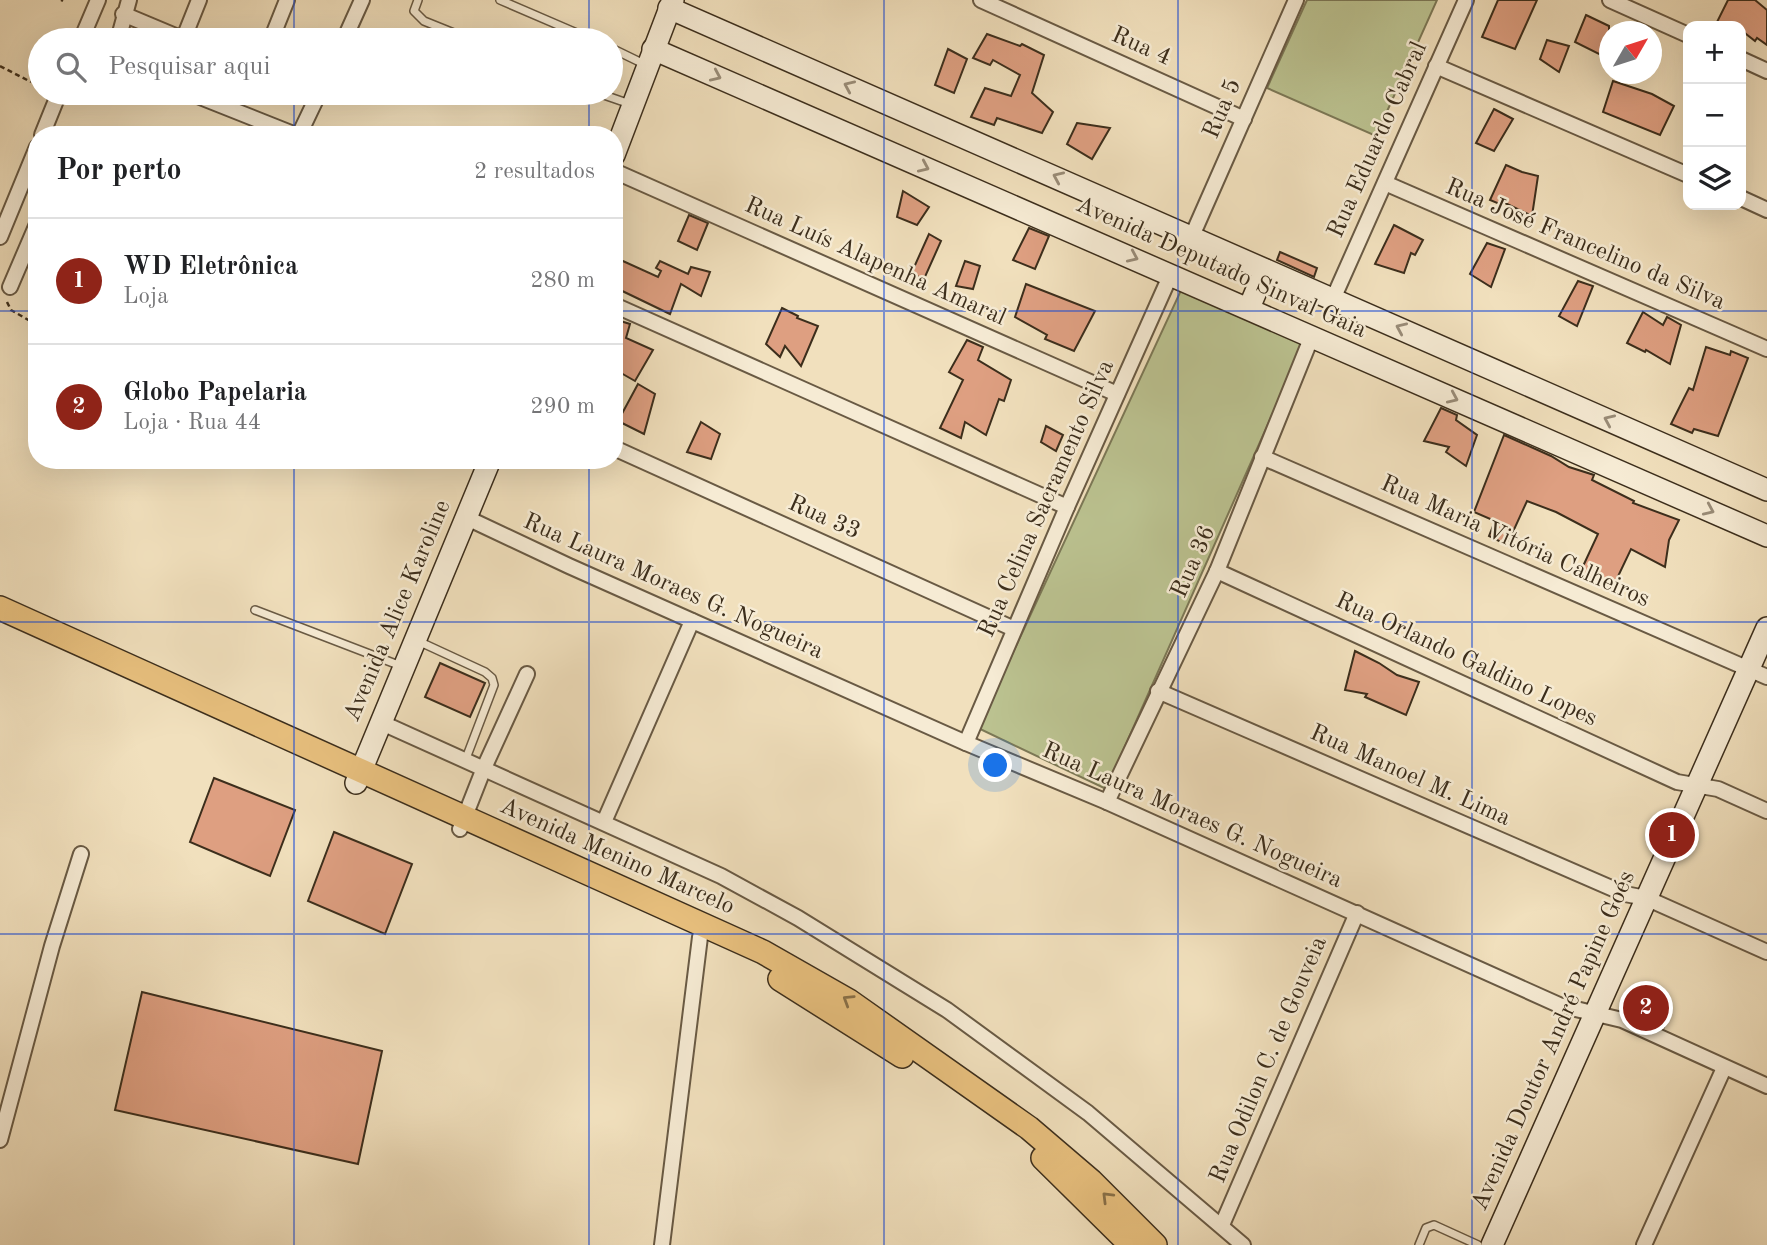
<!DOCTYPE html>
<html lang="pt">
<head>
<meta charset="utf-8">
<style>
  :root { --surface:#fff; --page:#f2f2f2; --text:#202124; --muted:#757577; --line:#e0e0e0; --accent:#8f2418 }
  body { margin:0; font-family:"Old Standard TT",serif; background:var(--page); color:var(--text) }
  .controls { position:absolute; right:21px; top:21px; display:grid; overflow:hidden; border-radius:14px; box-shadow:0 7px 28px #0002 }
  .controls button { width:63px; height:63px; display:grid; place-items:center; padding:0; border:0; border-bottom:2px solid var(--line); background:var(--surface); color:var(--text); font:35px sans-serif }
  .compass { position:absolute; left:1599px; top:21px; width:63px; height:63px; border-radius:50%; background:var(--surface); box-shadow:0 7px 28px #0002; rotate:51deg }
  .you { position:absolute; left:996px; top:766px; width:24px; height:24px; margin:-18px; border:5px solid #fff; border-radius:50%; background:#1a73e8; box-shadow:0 0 0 10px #1a73e833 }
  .badge { display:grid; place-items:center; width:46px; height:46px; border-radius:50%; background:var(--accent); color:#fff; font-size:23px; font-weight:700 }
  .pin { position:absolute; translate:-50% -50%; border:4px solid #fff; box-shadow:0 2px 7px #0006 }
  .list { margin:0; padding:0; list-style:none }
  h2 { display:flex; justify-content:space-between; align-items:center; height:91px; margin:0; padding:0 28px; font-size:30px }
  h2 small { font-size:23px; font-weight:400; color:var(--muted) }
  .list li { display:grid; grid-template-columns:46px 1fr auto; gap:21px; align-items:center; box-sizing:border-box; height:126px; padding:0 28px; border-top:2px solid var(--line) }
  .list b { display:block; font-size:26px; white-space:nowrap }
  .list p { margin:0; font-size:23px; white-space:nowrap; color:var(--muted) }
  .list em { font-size:23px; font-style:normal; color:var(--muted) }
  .icon { flex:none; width:38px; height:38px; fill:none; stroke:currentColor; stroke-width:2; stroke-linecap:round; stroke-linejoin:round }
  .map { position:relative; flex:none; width:1767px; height:1245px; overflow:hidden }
  .search { position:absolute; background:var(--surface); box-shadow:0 7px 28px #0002; left:28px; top:28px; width:595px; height:77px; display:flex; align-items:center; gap:18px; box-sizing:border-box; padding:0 24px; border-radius:38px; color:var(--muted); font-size:26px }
  .panel { position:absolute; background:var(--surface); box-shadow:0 7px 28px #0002; left:28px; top:126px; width:595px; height:343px; border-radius:28px }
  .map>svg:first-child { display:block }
  .green { fill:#bbc290; stroke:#7c7856; stroke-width:2 }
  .building { fill:#de9f81; stroke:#3c2e1c; stroke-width:2 }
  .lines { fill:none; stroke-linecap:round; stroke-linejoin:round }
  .lane-casing { stroke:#695a44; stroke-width:10 }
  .street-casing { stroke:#695a44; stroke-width:18 }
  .secondary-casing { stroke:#3c2e1c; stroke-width:24 }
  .primary-casing { stroke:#3c2e1c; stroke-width:26 }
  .path { stroke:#3c2e1c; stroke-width:2.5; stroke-dasharray:5 3.5; stroke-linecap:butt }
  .lane { stroke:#f6ebd4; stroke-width:7 }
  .street { stroke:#f6ebd4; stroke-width:14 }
  .secondary { stroke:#f6ebd4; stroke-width:21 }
  .primary { stroke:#e8c07e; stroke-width:23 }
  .oneway { stroke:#998c78 }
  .oneway2 { stroke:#897048 }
  .grid { fill:none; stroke:#1d4ed8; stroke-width:2; stroke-opacity:0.55 }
  .labels { text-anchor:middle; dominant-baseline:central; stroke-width:5; stroke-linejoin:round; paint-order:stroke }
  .street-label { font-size:24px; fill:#3c2e1c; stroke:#f6ebd4 }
</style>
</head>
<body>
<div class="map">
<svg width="1767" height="1245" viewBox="0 0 1767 1245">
  <rect width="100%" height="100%" fill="#f1e0bd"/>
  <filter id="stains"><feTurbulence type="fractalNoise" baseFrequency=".00286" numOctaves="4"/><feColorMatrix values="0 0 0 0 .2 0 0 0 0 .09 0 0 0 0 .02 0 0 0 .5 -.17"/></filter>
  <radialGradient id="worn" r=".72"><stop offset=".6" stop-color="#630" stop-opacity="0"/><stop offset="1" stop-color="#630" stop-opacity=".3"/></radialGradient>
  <g class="green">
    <polygon points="1307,0 1437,0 1376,136 1267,88"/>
    <polygon points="1183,286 1304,343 1106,789 978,728"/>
  </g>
  <g class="building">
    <polygon points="1498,0 1537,0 1515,49 1482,37"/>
    <polygon points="1728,0 1755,0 1767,10 1767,45 1757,38 1755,41 1741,30 1741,26 1724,26 1717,22"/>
    <polygon points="1586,15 1609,26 1609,59 1575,42"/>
    <polygon points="987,34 1020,46 1022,44 1044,55 1032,93 1053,112 1042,133 997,118 994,125 971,117 985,88 1011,96 1020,75 993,60 990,65 973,58"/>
    <polygon points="1547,40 1569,46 1559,72 1540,59"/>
    <polygon points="948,49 967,59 954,93 935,85"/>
    <polygon points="1613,81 1652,94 1674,106 1660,135 1603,112"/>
    <polygon points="1494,109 1513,119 1494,151 1476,143"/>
    <polygon points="1077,123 1110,128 1092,159 1067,144"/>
    <polygon points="1506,165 1522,172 1538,176 1532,216 1503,202 1502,205 1490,200"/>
    <polygon points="903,191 929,207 917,225 897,217"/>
    <polygon points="689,215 708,223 697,250 678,241"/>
    <polygon points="1394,225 1423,240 1415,255 1411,253 1404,273 1375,264"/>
    <polygon points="1029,228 1049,236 1035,269 1013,260"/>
    <polygon points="929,234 941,241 924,279 911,274"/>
    <polygon points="1487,243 1505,249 1491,287 1470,274"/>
    <polygon points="1280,252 1317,268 1314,277 1277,260"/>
    <polygon points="614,257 658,277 661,271 656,268 660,261 688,274 691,267 710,272 701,296 681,284 670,314 614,287"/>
    <polygon points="965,261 980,266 973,289 956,286"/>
    <polygon points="1578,281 1593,286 1577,326 1559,316"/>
    <polygon points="1026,284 1095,311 1074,351 1045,339 1047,335 1015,317"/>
    <polygon points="782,308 798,316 797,318 818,326 801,366 785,346 780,357 766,344"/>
    <polygon points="1643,312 1663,325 1667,317 1681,325 1670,364 1646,350 1645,352 1627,343"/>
    <polygon points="614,319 630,324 626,338 653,350 635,381 614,369"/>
    <polygon points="967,340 983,347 978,360 1011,380 1004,401 999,399 986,435 965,422 961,438 940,428 963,380 949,372"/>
    <polygon points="1706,347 1730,355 1731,351 1748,358 1718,436 1694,429 1692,433 1671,424 1689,388 1693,390"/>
    <polygon points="638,384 655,394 644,434 618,421"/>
    <polygon points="1441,408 1457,415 1456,420 1477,435 1466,466 1446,452 1449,447 1424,441"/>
    <polygon points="701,422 720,434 711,459 687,452"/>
    <polygon points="1046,426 1063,435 1056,451 1041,442"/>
    <polygon points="1504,435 1551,456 1569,467 1594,475 1592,480 1634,501 1633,503 1679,520 1669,540 1665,567 1631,549 1612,589 1578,577 1598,534 1556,512 1527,501 1507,545 1489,536 1495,521 1474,512"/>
    <polygon points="1355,651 1379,663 1397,675 1419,682 1406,715 1365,697 1367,694 1345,690"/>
    <polygon points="440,663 485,683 470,717 425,697"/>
    <polygon points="214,778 295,810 270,876 190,842"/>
    <polygon points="334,832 412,864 385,934 308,901"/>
    <polygon points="1629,990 1671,1009 1664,1027 1621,1006"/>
    <polygon points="142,992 382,1051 358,1164 115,1110"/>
  </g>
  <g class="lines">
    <g class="lane-casing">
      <g id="lane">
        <polyline points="418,0 414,11 424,21 471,40"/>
        <polyline points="500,0 593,40"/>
        <polyline points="611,48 646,65"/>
        <polyline points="598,93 630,104"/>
        <polyline points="255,610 401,666"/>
        <polyline points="418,641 485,672 492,678 494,685 465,761"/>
        <polyline points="1419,1245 1426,1228 1434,1225 1478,1245"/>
      </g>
    </g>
    <g class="street-casing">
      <g id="street">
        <polyline points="981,0 1244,119"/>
        <polyline points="1610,0 1688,35"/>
        <polyline points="123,14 185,40"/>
        <polyline points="81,40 98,0"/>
        <polyline points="118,40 129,0"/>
        <polyline points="183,40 199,0"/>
        <polyline points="271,40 287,0"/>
        <polyline points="344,40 362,0"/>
        <polyline points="1741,59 1767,71"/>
        <polyline points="1436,66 1688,175"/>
        <polyline points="190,93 296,135"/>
        <polyline points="42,135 59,93"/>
        <polyline points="299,135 319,93"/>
        <polyline points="614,171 1117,394"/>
        <polyline points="1385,183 1767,349"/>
        <polyline points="1741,198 1767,210"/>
        <polyline points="1192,236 1296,0"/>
        <polyline points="0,237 37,147"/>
        <polyline points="10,287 37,224"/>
        <polyline points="1333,299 1466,0"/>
        <polyline points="614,305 1067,507"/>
        <polyline points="614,448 1014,629"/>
        <polyline points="1262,457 1767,677"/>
        <polyline points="465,517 569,566 966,743 1107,802 1559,1005 1622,1020 1767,1086"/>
        <polyline points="1217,571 1677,782 1718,789 1767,811"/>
        <polyline points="1158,691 1625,894 1646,898 1767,952"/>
        <polyline points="380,722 721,876 798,918 947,1010 1088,1113 1243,1245"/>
        <polyline points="966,743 1067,507 1171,274"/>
        <polyline points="1107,802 1217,571 1312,336"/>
        <polyline points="604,822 692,621"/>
        <polyline points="460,829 484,768 527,674"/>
        <polyline points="0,1140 52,946 81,854"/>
        <polyline points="1222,1225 1357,913"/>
        <polyline points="662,1245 700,937"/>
        <polyline points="1644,1245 1724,1068"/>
      </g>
    </g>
    <g class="secondary-casing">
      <g id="secondary">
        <polyline points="669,8 1767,490"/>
        <polyline points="653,49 1767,536"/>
        <polyline points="614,155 673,0"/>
        <polyline points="1249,308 1265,270"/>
        <polyline points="356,783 490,460"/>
        <polyline points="1492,1245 1767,628"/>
      </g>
    </g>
    <g class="primary-casing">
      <g id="primary">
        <polyline points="0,608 763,952 849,1001 1029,1128 1091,1181 1155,1245"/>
        <polyline points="780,979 902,1056"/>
        <polyline points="1043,1158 1131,1245"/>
      </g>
    </g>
    <g class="path">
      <polyline points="61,0 63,1"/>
      <polyline points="0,66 31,82"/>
      <polyline points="7,302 11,310 37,325"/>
    </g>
    <use href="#lane" class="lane"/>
    <use href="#street" class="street"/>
    <use href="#secondary" class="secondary"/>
    <use href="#primary" class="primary"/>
  </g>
  <defs><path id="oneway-chevron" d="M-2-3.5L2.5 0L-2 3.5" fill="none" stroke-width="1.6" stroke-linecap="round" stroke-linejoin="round" transform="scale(1.75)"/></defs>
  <g class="oneway">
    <use href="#oneway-chevron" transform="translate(716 76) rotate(24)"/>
    <use href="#oneway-chevron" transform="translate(849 86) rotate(-156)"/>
    <use href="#oneway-chevron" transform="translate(924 167) rotate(24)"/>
    <use href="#oneway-chevron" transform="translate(1058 177) rotate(-156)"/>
    <use href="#oneway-chevron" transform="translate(1133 257) rotate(24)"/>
    <use href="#oneway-chevron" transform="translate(1401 328) rotate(-156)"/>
    <use href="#oneway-chevron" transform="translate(1453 398) rotate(24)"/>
    <use href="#oneway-chevron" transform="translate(1609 420) rotate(-156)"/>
    <use href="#oneway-chevron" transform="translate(1709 510) rotate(24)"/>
  </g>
  <g class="oneway2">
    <use href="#oneway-chevron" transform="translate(848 1000) rotate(-148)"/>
    <use href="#oneway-chevron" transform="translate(1107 1197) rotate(-135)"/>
  </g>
  <path class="grid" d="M294,0V40M589,0V40M884,0V1245M1178,0V1245M1472,0V1245M294,93V135M589,93V135M0,311H37M614,311H1767M294,460V1245M589,460V1245M0,622H1767M0,934H1767"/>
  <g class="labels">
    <g class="street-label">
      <text transform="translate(1141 47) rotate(24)">Rua 4</text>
      <text transform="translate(1223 109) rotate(-67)">Rua 5</text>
      <text transform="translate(1378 140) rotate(-66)">Rua Eduardo Cabral</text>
      <text transform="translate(1585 245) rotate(23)">Rua José Francelino da Silva</text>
      <text transform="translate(875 262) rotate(24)">Rua Luís Alapenha Amaral</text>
      <text transform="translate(1221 268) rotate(24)">Avenida Deputado Sinval Gaia</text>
      <text transform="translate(1047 499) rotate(-66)">Rua Celina Sacramento Silva</text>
      <text transform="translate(824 518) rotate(24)">Rua 33</text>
      <text transform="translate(1515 542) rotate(24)">Rua Maria Vitória Calheiros</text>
      <text transform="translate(1194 562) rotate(-66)">Rua 36</text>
      <text transform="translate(673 587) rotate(24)">Rua Laura Moraes G. Nogueira</text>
      <text transform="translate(398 611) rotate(-67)">Avenida Alice Karoline</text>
      <text transform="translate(1466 660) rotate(25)">Rua Orlando Galdino Lopes</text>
      <text transform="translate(1410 776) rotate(24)">Rua Manoel M. Lima</text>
      <text transform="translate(1192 816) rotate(24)">Rua Laura Moraes G. Nogueira</text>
      <text transform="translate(617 857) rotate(24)">Avenida Menino Marcelo</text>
      <text transform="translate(1554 1041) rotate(-66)">Avenida Doutor André Papine Goés</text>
      <text transform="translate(1269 1060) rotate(-67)">Rua Odilon C. de Gouveia</text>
    </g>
  </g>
  <rect width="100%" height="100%" filter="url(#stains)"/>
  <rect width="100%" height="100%" fill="url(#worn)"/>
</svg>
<div class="controls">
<button>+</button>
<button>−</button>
<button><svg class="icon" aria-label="layers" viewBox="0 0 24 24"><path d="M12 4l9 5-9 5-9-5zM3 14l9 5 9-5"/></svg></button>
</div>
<svg class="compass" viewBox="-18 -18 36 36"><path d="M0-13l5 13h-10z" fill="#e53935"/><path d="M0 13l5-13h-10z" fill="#757577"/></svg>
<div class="you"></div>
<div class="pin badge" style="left:1672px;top:835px">1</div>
<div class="pin badge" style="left:1646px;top:1008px">2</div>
<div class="search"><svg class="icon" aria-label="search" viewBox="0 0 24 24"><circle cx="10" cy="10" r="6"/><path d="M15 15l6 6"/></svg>Pesquisar aqui</div>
<section class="panel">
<h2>Por perto<small>2 resultados</small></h2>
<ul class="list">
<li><span class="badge">1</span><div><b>WD Eletrônica</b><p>Loja</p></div><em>280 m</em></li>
<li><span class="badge">2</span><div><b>Globo Papelaria</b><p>Loja · Rua 44</p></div><em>290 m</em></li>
</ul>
</section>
</div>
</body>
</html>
